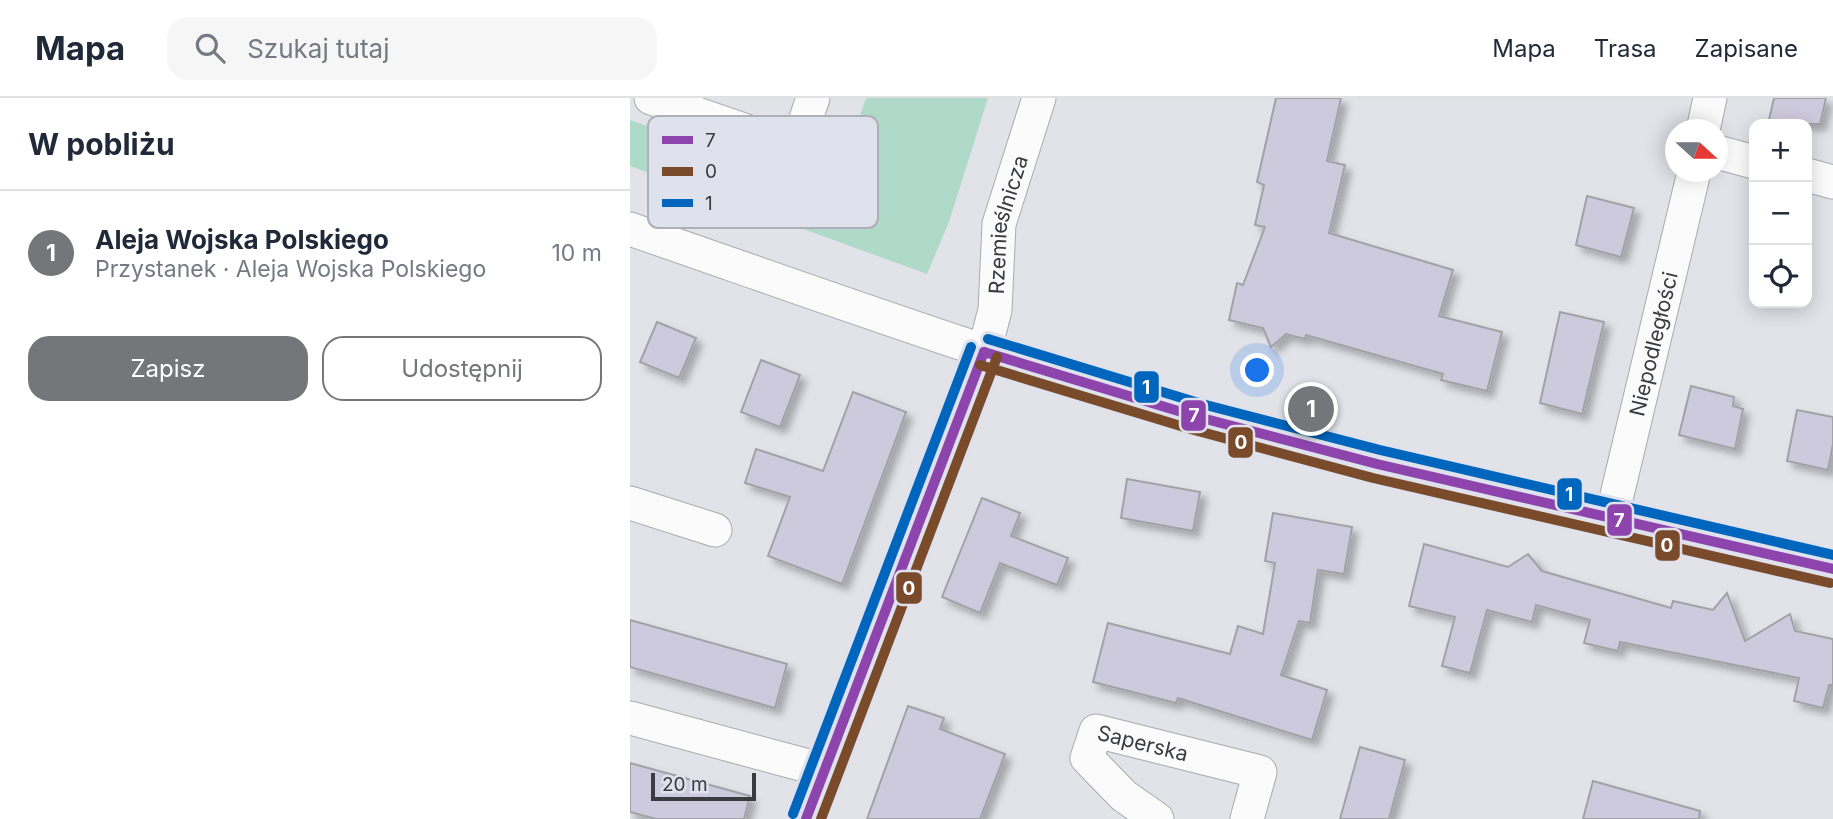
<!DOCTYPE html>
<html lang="pl">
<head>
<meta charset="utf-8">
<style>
  :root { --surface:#fff; --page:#f6f6f7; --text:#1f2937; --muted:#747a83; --line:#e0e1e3; --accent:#74767a }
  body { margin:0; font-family:Inter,sans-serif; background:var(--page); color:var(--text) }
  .controls { position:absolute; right:21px; top:21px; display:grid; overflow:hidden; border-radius:14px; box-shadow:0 4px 18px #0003 }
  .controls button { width:63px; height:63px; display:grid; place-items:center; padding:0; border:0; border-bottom:2px solid var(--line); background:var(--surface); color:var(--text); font:35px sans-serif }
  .compass { position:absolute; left:1035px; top:21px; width:63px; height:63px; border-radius:50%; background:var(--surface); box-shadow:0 4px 18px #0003; rotate:111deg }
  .scale { position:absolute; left:21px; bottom:18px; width:105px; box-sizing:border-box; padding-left:7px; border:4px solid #393b3f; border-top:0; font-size:19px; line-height:24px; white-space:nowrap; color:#393b3f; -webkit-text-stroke:5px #dfe2ec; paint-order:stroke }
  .you { position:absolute; left:628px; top:273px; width:24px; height:24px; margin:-18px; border:5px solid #fff; border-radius:50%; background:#1a73e8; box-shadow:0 0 0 10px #1a73e833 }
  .badge { display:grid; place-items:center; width:46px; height:46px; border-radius:50%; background:var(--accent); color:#fff; font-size:23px; font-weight:700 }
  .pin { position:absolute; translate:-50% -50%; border:4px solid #fff; box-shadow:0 2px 7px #0006 }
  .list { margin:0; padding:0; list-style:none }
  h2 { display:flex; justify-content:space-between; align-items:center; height:91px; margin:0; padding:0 28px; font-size:30px }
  h2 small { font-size:23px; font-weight:400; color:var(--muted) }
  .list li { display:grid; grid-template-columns:46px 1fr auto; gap:21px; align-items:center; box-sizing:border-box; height:126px; padding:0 28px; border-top:2px solid var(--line) }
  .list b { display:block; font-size:26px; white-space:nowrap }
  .list p { margin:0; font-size:23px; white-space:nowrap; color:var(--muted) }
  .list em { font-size:23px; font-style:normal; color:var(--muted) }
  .actions { display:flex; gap:14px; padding:21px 28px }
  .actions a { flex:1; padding:16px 0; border:2px solid var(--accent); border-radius:21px; text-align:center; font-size:24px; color:var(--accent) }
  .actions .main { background:var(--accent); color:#fff }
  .icon { flex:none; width:38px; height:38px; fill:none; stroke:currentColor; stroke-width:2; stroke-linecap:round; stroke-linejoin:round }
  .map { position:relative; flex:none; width:1203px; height:721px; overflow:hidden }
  header { display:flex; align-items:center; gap:42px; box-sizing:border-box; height:98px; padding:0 35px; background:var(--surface); border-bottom:2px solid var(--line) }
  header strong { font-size:33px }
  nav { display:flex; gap:38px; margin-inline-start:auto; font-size:24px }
  .search { width:490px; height:63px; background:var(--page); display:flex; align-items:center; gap:18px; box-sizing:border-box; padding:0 24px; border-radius:21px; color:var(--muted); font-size:26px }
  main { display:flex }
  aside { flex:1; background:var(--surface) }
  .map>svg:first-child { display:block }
  .green { fill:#afdaca }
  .building { fill:#cecadd; stroke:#a2a2a6; stroke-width:2; filter:url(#shadow) }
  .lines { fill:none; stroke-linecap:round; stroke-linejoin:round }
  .minor-casing { stroke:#a9aaaf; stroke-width:35 }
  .minor { stroke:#fbfbfc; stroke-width:33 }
  .bus-1-casing { stroke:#dfe2ec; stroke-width:16 }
  .bus-2-casing { stroke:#dfe2ec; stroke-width:16 }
  .bus-3-casing { stroke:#dfe2ec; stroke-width:16 }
  .bus-1 { stroke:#8e44ad; stroke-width:10 }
  .bus-2 { stroke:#7a4b2a; stroke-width:10 }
  .bus-3 { stroke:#0065bd; stroke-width:10 }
  .labels { text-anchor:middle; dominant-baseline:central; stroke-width:5; stroke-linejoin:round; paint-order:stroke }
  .street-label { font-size:21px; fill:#393b3f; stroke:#dfe2ec }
  .key { fill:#dfe2ec; stroke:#adb0b8; stroke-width:2 }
  .key-label { font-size:19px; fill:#393b3f }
  .line-badge { stroke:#dfe2ec; stroke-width:2.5 }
  .badge-label { font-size:19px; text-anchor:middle; font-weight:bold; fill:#fff }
</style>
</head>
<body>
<header>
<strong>Mapa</strong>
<div class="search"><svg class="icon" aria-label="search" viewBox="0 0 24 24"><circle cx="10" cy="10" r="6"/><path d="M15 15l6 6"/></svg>Szukaj tutaj</div>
<nav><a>Mapa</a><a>Trasa</a><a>Zapisane</a></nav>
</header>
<main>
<aside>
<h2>W pobliżu<small></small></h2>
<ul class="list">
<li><span class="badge">1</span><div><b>Aleja Wojska Polskiego</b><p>Przystanek · Aleja Wojska Polskiego</p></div><em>10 m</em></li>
</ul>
<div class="actions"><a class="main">Zapisz</a><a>Udostępnij</a></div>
</aside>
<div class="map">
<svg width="1203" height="721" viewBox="0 0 1203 721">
  <defs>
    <filter id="shadow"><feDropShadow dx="6" dy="6" stdDeviation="3.5" flood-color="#0004"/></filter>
  </defs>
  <rect width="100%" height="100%" fill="#e2e3e9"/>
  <polygon class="green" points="236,0 358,0 319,124 297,176 0,68 0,22 204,92"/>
  <g class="building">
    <polygon points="646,0 711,0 697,63 715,67 699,135 823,172 809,218 872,234 857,293 811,282 813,276 676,237 675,241 656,236 641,249 633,230 599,222 607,185 613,187 635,129 625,127 634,87 627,84"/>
    <polygon points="1144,0 1196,0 1190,26 1138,26"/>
    <polygon points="957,98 1004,110 991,159 946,147"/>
    <polygon points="930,214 974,224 952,316 910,305"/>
    <polygon points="27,224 66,240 49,280 10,264"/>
    <polygon points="131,262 170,277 150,329 111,314"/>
    <polygon points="1061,288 1104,299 1103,308 1113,311 1105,351 1049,337"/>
    <polygon points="223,294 276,314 212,486 138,458 160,399 115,385 126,351 193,373"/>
    <polygon points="1167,312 1203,319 1203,346 1198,372 1157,363"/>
    <polygon points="497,381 570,394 563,433 491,420"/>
    <polygon points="352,400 390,415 381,438 438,460 427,487 370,465 350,515 312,499"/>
    <polygon points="643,415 722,429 714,476 688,472 680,525 669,523 651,577 697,592 682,642 548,600 546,605 463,584 478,525 600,556 608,528 633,536 645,465 635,463"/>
    <polygon points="794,446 878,469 898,456 912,473 1041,510 1043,503 1083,512 1097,495 1115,543 1160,516 1165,533 1203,541 1203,587 1199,587 1193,610 1164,603 1169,580 990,544 988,553 954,545 960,522 906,507 902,524 857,512 840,575 812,568 825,519 779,508"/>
    <polygon points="0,522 157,566 145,610 0,569"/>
    <polygon points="278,608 314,620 310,631 375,656 350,721 237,721"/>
    <polygon points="730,649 775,662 759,721 710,721"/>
    <polygon points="0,665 120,698 114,721 26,721 0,714"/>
    <polygon points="963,683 1070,713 1069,721 953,721"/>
  </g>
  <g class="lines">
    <g class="minor-casing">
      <g id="minor">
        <polyline points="21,0 166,50 183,0"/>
        <polyline points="1073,32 1080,0"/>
        <polyline points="1087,54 1124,64"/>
        <polyline points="1177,77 1203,84"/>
        <path d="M0,131C188,196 375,264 567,319C777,379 992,418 1203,471"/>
        <polyline points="0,405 85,432"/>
        <path id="s1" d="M982,418L1064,74"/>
        <polyline points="0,620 193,672"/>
        <path id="s2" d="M176,721L354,254L365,212L369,126L409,0"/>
        <path id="s3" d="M527,721L494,698L457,660L466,633L630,674L617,721"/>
      </g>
    </g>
    <use href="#minor" class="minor"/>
    <g class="bus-1-casing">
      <g id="bus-1">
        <polyline points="354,254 568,319 747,366 1203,471"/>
        <polyline points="176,721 354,254"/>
      </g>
    </g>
    <g class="bus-2-casing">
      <g id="bus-2">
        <polyline points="350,267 564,332 743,380 1200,485"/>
        <polyline points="191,721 367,259"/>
      </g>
    </g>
    <g class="bus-3-casing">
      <g id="bus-3">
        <polyline points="358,241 572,306 750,352 1203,457"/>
        <polyline points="163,716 341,249"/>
      </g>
    </g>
    <use href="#bus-1" class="bus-1"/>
    <use href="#bus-2" class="bus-2"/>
    <use href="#bus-3" class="bus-3"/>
  </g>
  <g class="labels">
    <g class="street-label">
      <text stroke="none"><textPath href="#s2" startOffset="630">Rzemieślnicza</textPath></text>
      <text stroke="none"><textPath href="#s1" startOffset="177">Niepodległości</textPath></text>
      <text stroke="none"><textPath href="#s3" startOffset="170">Saperska</textPath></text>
    </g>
  </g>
  <rect x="18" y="18" width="230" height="112" rx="10" class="key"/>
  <rect x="32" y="38" width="31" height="8" fill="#8e44ad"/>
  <rect x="32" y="69" width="31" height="9" fill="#7a4b2a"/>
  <rect x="32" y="101" width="31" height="8" fill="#0065bd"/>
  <g class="key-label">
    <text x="75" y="49">7</text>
    <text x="75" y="80">0</text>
    <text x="75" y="112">1</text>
  </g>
  <g class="line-badge">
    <rect x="503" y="272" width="27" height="34" rx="7" fill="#0065bd"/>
    <rect x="550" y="301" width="27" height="33" rx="7" fill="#8e44ad"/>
    <rect x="597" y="328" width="27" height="33" rx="7" fill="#7a4b2a"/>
    <rect x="926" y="379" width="27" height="34" rx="7" fill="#0065bd"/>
    <rect x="976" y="405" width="27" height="34" rx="7" fill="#8e44ad"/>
    <rect x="1024" y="431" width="27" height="33" rx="7" fill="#7a4b2a"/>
    <rect x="265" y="473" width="28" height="34" rx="7" fill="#7a4b2a"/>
  </g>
  <g class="badge-label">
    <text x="516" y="296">1</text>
    <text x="564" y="324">7</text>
    <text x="611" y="351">0</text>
    <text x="939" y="403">1</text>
    <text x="989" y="429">7</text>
    <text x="1037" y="454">0</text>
    <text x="279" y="497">0</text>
  </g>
</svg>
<div class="controls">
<button>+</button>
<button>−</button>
<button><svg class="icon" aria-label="locate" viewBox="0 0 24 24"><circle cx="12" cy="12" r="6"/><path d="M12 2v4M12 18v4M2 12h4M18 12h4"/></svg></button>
</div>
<svg class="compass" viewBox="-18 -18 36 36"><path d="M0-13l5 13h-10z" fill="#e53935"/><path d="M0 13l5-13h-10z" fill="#747a83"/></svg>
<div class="scale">20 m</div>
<div class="you"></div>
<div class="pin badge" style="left:681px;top:311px">1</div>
</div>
</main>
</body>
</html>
